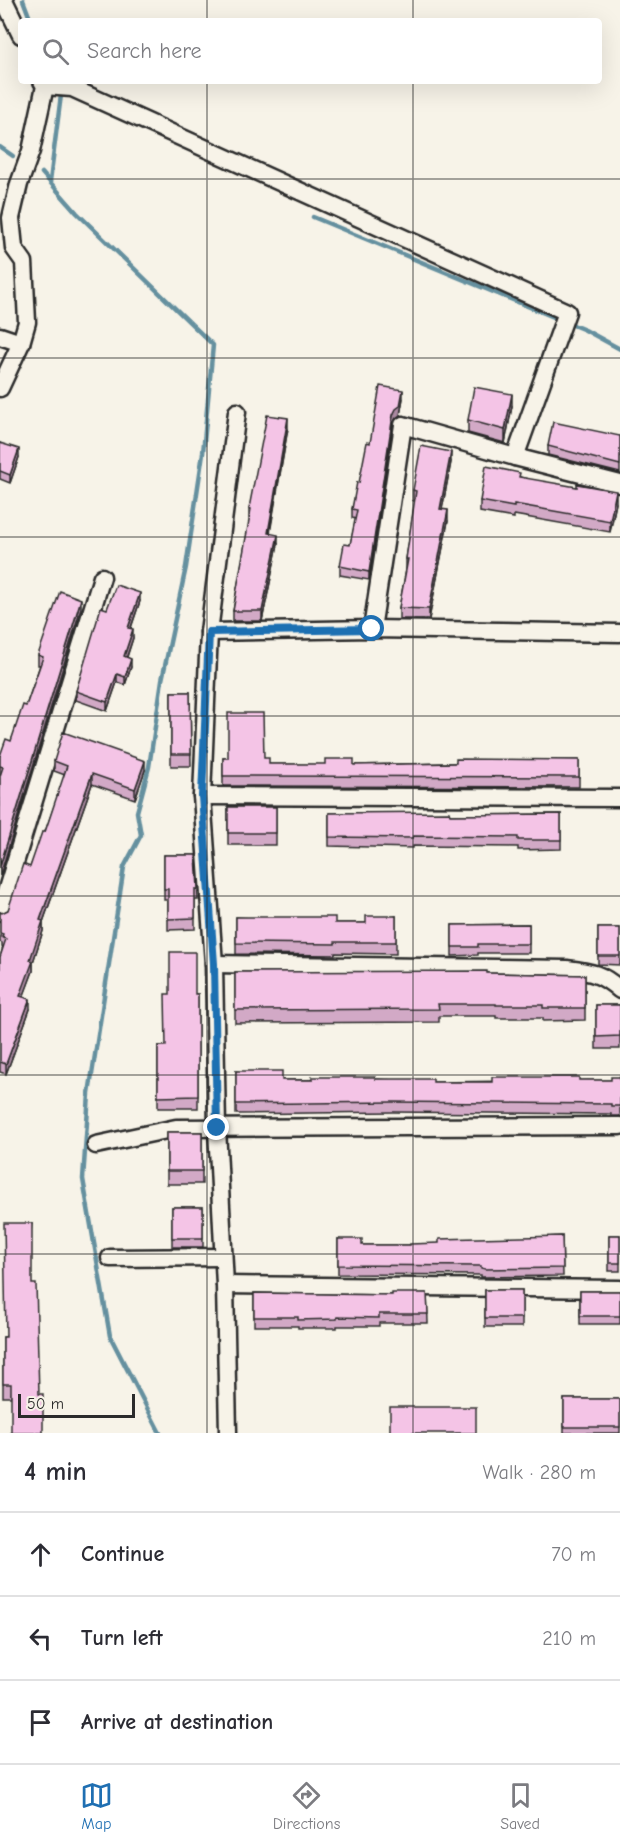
<!DOCTYPE html>
<html lang="en">
<head>
<meta charset="utf-8">
<style>
  :root { --surface:#fff; --page:#f7f7f7; --text:#2b2b33; --muted:#7c7c81; --line:#e1e1e2; --accent:#1f6fb2 }
  body { margin:0; font-family:"Comic Neue",sans-serif; background:var(--page); color:var(--text) }
  .scale { position:absolute; left:18px; bottom:15px; width:117px; box-sizing:border-box; padding-left:6px; border:3px solid #2b2b2b; border-top:0; font-size:16px; line-height:21px; white-space:nowrap; color:#2b2b2b; -webkit-text-stroke:4px #f7f3e8; paint-order:stroke }
  .stop { position:absolute; width:18px; height:18px; margin:-14px; border:4px solid #1f6fb2; border-radius:50%; background:#fff }
  .stop.end { background:#1f6fb2; border-color:#fff; box-shadow:0 2px 6px #0008 }
  .list { margin:0; padding:0; list-style:none }
  h2 { display:flex; justify-content:space-between; align-items:center; height:78px; margin:0; padding:0 24px; font-size:26px }
  h2 small { font-size:20px; font-weight:400; color:var(--muted) }
  .list li { display:grid; grid-template-columns:39px 1fr auto; gap:18px; align-items:center; box-sizing:border-box; height:84px; padding:0 24px; border-top:2px solid var(--line) }
  .list b { display:block; font-size:22px; white-space:nowrap }
  .list em { font-size:20px; font-style:normal; color:var(--muted) }
  .icon { flex:none; width:33px; height:33px; fill:none; stroke:currentColor; stroke-width:2; stroke-linecap:round; stroke-linejoin:round }
  .map { position:relative; flex:none; width:620px; height:1433px; overflow:hidden }
  .search { position:absolute; background:var(--surface); box-shadow:0 6px 24px #0002; left:18px; right:18px; top:18px; height:66px; display:flex; align-items:center; gap:15px; box-sizing:border-box; padding:0 21px; border-radius:6px; color:var(--muted); font-size:22px }
  .sheet { height:330px; background:var(--surface) }
  nav { display:flex; justify-content:space-around; align-items:center; box-sizing:border-box; height:84px; border-top:2px solid var(--line); background:var(--surface); font-size:16px; color:var(--muted) }
  nav a { display:grid; justify-items:center; gap:3px }
  nav .on { color:var(--accent) }
  .map>svg:first-child { display:block }
  .lines { fill:none; stroke-linecap:round; stroke-linejoin:round }
  .stream { stroke:#65909f; stroke-width:4.5 }
  .minor-casing { stroke:#2b2b2b; stroke-width:21 }
  .minor { stroke:#f7f3e8; stroke-width:16 }
  .wall { fill:#d2a9c6; stroke:#2b2b2b; stroke-width:1.5 }
  .shaded-wall { fill:#ab89a1; stroke:#2b2b2b; stroke-width:1.5 }
  .building { fill:#f4c4e6; stroke:#2b2b2b; stroke-width:1.5 }
  .route { stroke:#1f6fb2; stroke-width:8 }
  .grid { fill:none; stroke:#2b2b2b; stroke-width:1.5; stroke-opacity:0.55 }
</style>
</head>
<body>
<div class="map">
<svg width="620" height="1433" viewBox="0 0 620 1433">
  <rect width="100%" height="100%" fill="#f7f3e8"/>
  <filter id="ink" filterUnits="userSpaceOnUse"><feTurbulence type="fractalNoise" baseFrequency=".0167" numOctaves="2"/><feDisplacementMap in="SourceGraphic" scale="12" xChannelSelector="R" yChannelSelector="G"/><feConvolveMatrix kernelMatrix="1 2 1 2 8 2 1 2 1" color-interpolation-filters="sRGB"/></filter>
  <g filter="url(#ink)">
    <g class="lines">
      <g class="stream">
        <polyline points="23,0 31,21"/>
        <polyline points="0,147 13,156"/>
        <polyline points="42,173 77,213 213,345 203,453 186,567 162,680 149,767 137,812 141,835 124,867 104,996 89,1094 83,1179 110,1336 160,1433"/>
        <polyline points="50,181 61,95"/>
        <polyline points="313,217 585,330 620,349"/>
      </g>
      <g class="minor-casing">
        <g id="minor">
          <polyline points="4,0 21,35"/>
          <polyline points="45,86 72,88 567,312 515,457"/>
          <polyline points="0,336 21,343"/>
          <polyline points="0,388 21,343 27,322 24,262 14,248 11,218 19,184 31,151 45,86 42,81"/>
          <polyline points="372,629 403,425 515,457 620,484"/>
          <polyline points="209,632 372,629 620,633"/>
          <polyline points="202,796 620,798"/>
          <polyline points="0,912 102,577"/>
          <path d="M214,964L567,969C591,972 601,973 620,990"/>
          <polyline points="96,1145 176,1128 620,1126"/>
          <polyline points="110,1258 223,1257"/>
          <polyline points="225,1285 620,1289"/>
          <polyline points="228,1433 225,1285 217,1128 214,964 202,796 209,632 237,412"/>
        </g>
      </g>
      <use href="#minor" class="minor"/>
    </g>
    <g class="wall">
      <polygon points="403,398 400,415 396,418 393,423 369,580 340,575 340,566 350,545 356,519 352,518 352,509 370,443"/>
      <polygon points="512,406 505,443 468,433 468,420"/>
      <polygon points="288,428 270,533 278,544 262,621 233,621 233,611 250,518 249,518 249,508"/>
      <polygon points="620,436 620,473 548,455 548,446"/>
      <polygon points="0,443 19,457 10,483 0,479"/>
      <polygon points="451,462 442,509 448,521 429,619 399,619 399,608 406,570 406,559 415,501 413,501 413,490"/>
      <polygon points="520,477 616,503 610,532 514,515 514,518 480,512 480,501"/>
      <polygon points="140,601 131,628 133,638 127,657 131,667 125,685 117,682 107,711 76,700 76,691 107,609"/>
      <polygon points="81,608 0,876 0,756 11,741 26,706 40,665 38,665 38,655"/>
      <polygon points="171,692 190,692 191,766 171,766"/>
      <polygon points="223,758 264,758 269,764 354,765 579,760 579,787 223,786"/>
      <polygon points="54,761 145,770 135,799 92,784 43,922 43,931 33,962 33,971 23,997 30,1009 6,1074 0,1072 0,957 3,947 2,947 2,943 0,942 0,912 2,913 8,910 30,867 45,832 65,775 54,771"/>
      <rect x="228" y="807" width="48" height="38"/>
      <polygon points="329,813 450,815 561,814 561,849 518,850 518,847 413,846 413,848 329,846"/>
      <polygon points="164,855 196,855 198,900 195,900 195,929 168,930 168,900 164,900"/>
      <polygon points="396,916 396,954 335,953 335,955 236,954 236,917 335,923 366,923"/>
      <polygon points="529,924 529,953 478,953 478,955 452,956 452,925"/>
      <polygon points="598,928 620,928 620,965 598,964"/>
      <polygon points="235,972 487,973 585,975 585,1020 543,1021 543,1018 496,1018 496,1016 439,1016 439,1022 235,1023"/>
      <polygon points="195,994 198,994 198,1108 158,1108 158,1046 166,1046"/>
      <rect x="596" y="1005" width="24" height="44"/>
      <polygon points="236,1071 282,1080 375,1079 433,1082 611,1080 620,1077 620,1116 611,1116 611,1114 393,1112 236,1114"/>
      <rect x="167" y="1132" width="35" height="52"/>
      <rect x="172" y="1207" width="31" height="40"/>
      <polygon points="32,1223 11,1397 3,1397 3,1337 6,1337"/>
      <rect x="609" y="1235" width="11" height="36"/>
      <polygon points="562,1236 563,1276 485,1277 481,1277 481,1275 338,1274 338,1239 362,1245 410,1245"/>
      <rect x="485" y="1290" width="37" height="37"/>
      <rect x="580" y="1291" width="40" height="33"/>
      <polygon points="254,1293 392,1295 427,1293 428,1323 379,1323 379,1326 337,1326 337,1328 298,1328 298,1326 254,1326"/>
      <rect x="564" y="1399" width="56" height="34"/>
    </g>
    <g class="shaded-wall">
      <polygon points="403,390 403,398 400,415 396,418 393,423 369,580 369,572 393,415"/>
      <polygon points="512,394 512,406 505,443 505,430"/>
      <polygon points="288,418 288,428 268,542 268,533"/>
      <polygon points="19,449 19,457 10,483 10,475"/>
      <polygon points="451,452 451,462 440,520 440,509"/>
      <polygon points="616,491 616,503 610,532 610,521"/>
      <polygon points="448,510 448,521 429,619 429,609"/>
      <polygon points="278,535 278,544 262,621 262,611"/>
      <polygon points="140,593 140,601 128,636 128,628"/>
      <polygon points="81,599 81,608 0,876 0,866"/>
      <polygon points="133,629 133,638 124,665 124,656"/>
      <polygon points="131,659 131,667 125,685 125,677"/>
      <polygon points="117,674 117,682 107,711 107,702"/>
      <polygon points="145,761 145,770 135,799 135,789"/>
      <polygon points="92,774 92,784 43,922 43,931 33,962 33,971 20,1006 20,996 40,920"/>
      <polygon points="30,999 30,1009 6,1074 6,1064"/>
    </g>
    <g class="building">
      <polygon points="380,386 403,390 400,406 396,409 393,415 369,572 340,566 344,544 350,545 357,510 352,509 357,482 359,483 367,442 370,443"/>
      <polygon points="474,387 512,394 505,430 468,420"/>
      <polygon points="267,415 288,418 268,533 278,535 262,611 233,611 251,509 249,508"/>
      <polygon points="553,422 620,436 620,465 548,446"/>
      <polygon points="0,443 19,449 10,475 0,471"/>
      <polygon points="421,446 451,452 440,509 448,510 429,609 399,608 408,559 406,559 416,491 413,490"/>
      <polygon points="486,466 520,473 519,477 577,487 577,484 616,491 610,521 514,504 514,507 480,501"/>
      <polygon points="116,585 140,593 128,628 133,629 124,656 131,659 125,677 117,674 107,702 76,691 101,607 107,609"/>
      <polygon points="60,591 81,599 0,866 0,776 3,767 0,766 0,756 6,739 11,741 23,705 26,706 43,657 38,655"/>
      <polygon points="171,692 190,692 191,754 171,754"/>
      <polygon points="228,713 263,713 264,758 269,758 269,764 325,764 325,759 354,759 354,765 456,763 456,759 579,760 579,777 223,776 223,758 228,758"/>
      <polygon points="63,732 145,761 135,789 92,774 40,920 43,921 30,960 33,961 20,996 30,999 6,1064 0,1062 0,957 6,939 2,937 3,934 0,933 0,912 2,913 8,910 23,864 30,867 42,832 45,832 67,766 54,761"/>
      <rect x="228" y="807" width="48" height="26"/>
      <polygon points="449,812 450,815 561,814 561,840 518,840 518,837 413,836 413,838 329,837 329,813"/>
      <polygon points="164,855 196,855 198,889 195,889 195,918 168,919 168,889 164,889"/>
      <polygon points="366,916 396,916 396,942 335,942 335,944 236,943 236,917 335,917 335,923 366,923"/>
      <polygon points="529,924 529,944 478,944 478,947 452,947 452,925"/>
      <rect x="598" y="928" width="22" height="28"/>
      <polygon points="170,952 195,952 195,994 198,994 198,1096 158,1097 158,1046 166,1046 165,994 170,994"/>
      <polygon points="487,971 487,973 585,975 585,1008 543,1008 543,1005 496,1005 496,1004 438,1004 439,1009 235,1010 235,972"/>
      <polygon points="596,1005 620,1005 620,1036 596,1037"/>
      <polygon points="236,1071 282,1071 282,1080 312,1080 312,1077 375,1077 375,1079 433,1079 433,1082 492,1082 492,1077 579,1077 579,1080 611,1080 611,1077 620,1077 620,1106 611,1106 611,1104 393,1102 236,1104"/>
      <rect x="167" y="1132" width="35" height="39"/>
      <rect x="172" y="1207" width="31" height="31"/>
      <polygon points="4,1223 32,1223 32,1284 36,1284 39,1394 43,1394 43,1433 11,1433 11,1384 3,1384 3,1337 6,1337"/>
      <rect x="609" y="1235" width="11" height="28"/>
      <polygon points="562,1236 563,1268 485,1269 481,1268 481,1266 338,1265 338,1239 362,1239 362,1245 410,1245 410,1244 439,1243 439,1239"/>
      <rect x="485" y="1290" width="37" height="28"/>
      <rect x="580" y="1291" width="40" height="25"/>
      <polygon points="254,1293 392,1295 392,1293 427,1293 428,1314 379,1314 379,1318 337,1317 337,1319 298,1320 298,1317 254,1317"/>
      <rect x="564" y="1399" width="56" height="28"/>
      <rect x="390" y="1407" width="86" height="26"/>
    </g>
  </g>
  <g class="lines" filter="url(#ink)">
    <polyline class="route" points="217,1128 214,964 202,796 209,632 372,629"/>
  </g>
  <path class="grid" d="M207,0V21M413,0V21M207,81V1433M413,81V1433M0,179H620M0,358H620M0,537H620M0,716H620M0,896H620M0,1075H620M0,1254H620"/>
</svg>
<div class="scale">50 m</div>
<div class="stop" style="left:372px;top:629px"></div>
<div class="stop end" style="left:217px;top:1128px"></div>
<div class="search"><svg class="icon" aria-label="search" viewBox="0 0 24 24"><circle cx="10" cy="10" r="6"/><path d="M15 15l6 6"/></svg>Search here</div>
</div>
<section class="sheet">
<h2>4 min<small>Walk · 280 m</small></h2>
<ul class="list">
<li><svg class="icon" aria-label="ahead" viewBox="0 0 24 24"><path d="M12 20V5M6 11l6-6 6 6"/></svg><div><b>Continue</b></div><em>70 m</em></li>
<li><svg class="icon" aria-label="left" viewBox="0 0 24 24"><path d="M17 20v-9H6M10 6l-5 5 5 5"/></svg><div><b>Turn left</b></div><em>210 m</em></li>
<li><svg class="icon" aria-label="arrive" viewBox="0 0 24 24"><path d="M6 21V4h12l-3 4 3 4H6"/></svg><div><b>Arrive at destination</b></div></li>
</ul>
</section>
<nav>
<a class="on"><svg class="icon" aria-label="map" viewBox="0 0 24 24"><path d="M3 6l6-2 6 2 6-2v14l-6 2-6-2-6 2zM9 4v14M15 6v14"/></svg>Map</a>
<a><svg class="icon" aria-label="directions" viewBox="0 0 24 24"><path d="M12 3l9 9-9 9-9-9zM9 14v-3h6M13 9l2 2-2 2"/></svg>Directions</a>
<a><svg class="icon" aria-label="saved" viewBox="0 0 24 24"><path d="M7 4h10v16l-5-4-5 4z"/></svg>Saved</a>
</nav>
</body>
</html>
